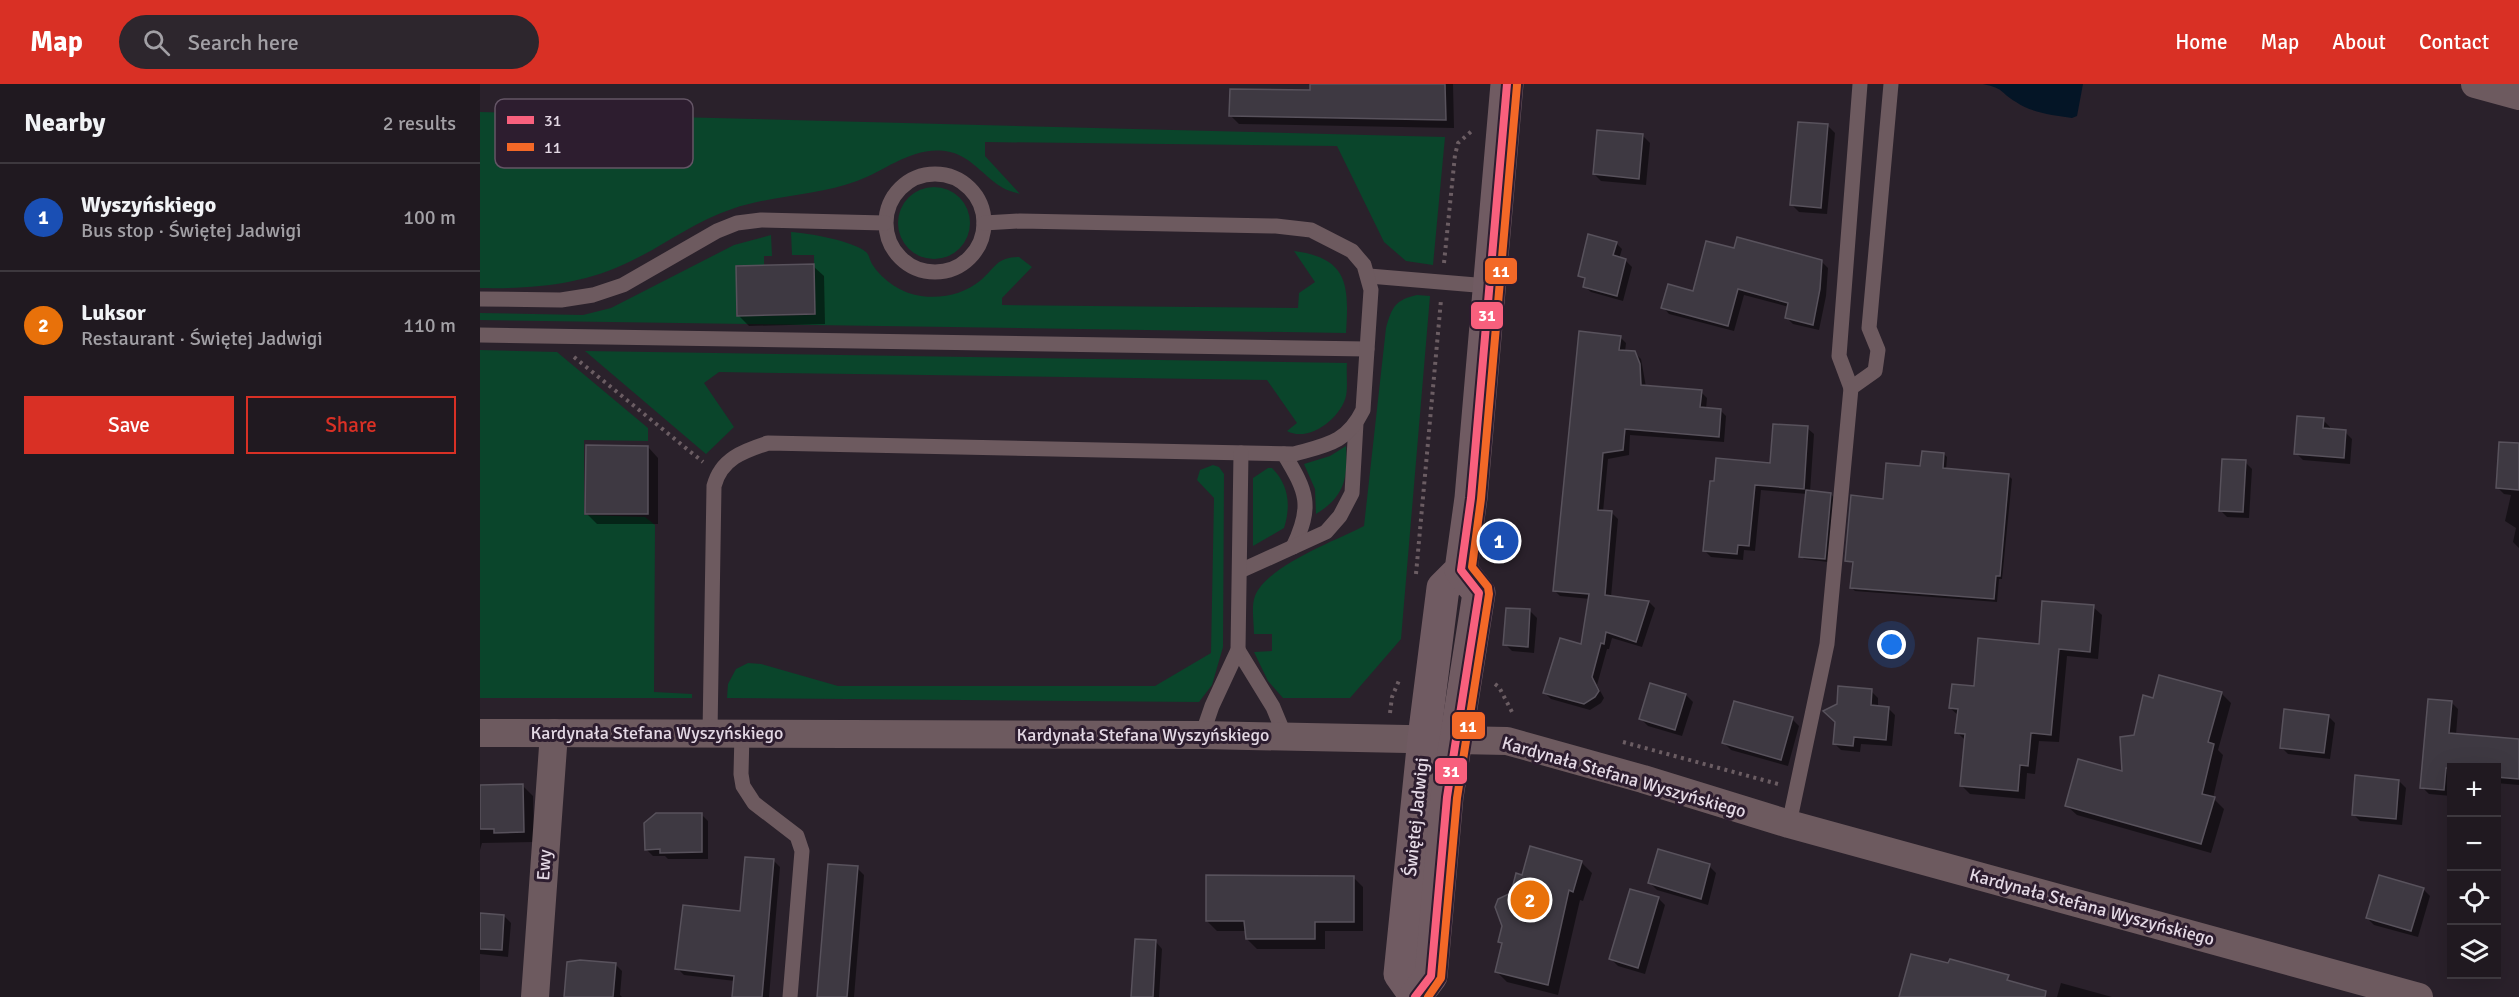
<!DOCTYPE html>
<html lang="en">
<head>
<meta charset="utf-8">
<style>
  :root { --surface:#201920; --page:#2d262d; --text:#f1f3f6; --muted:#a2a0a5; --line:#3d383e; --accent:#d93025 }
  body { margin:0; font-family:Signika,sans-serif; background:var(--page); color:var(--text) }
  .controls { position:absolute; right:18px; bottom:18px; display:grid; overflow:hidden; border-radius:0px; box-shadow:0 6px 24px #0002 }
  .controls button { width:54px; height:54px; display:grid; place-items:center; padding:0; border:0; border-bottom:2px solid var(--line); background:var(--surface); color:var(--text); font:30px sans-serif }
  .you { position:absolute; left:1412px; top:561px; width:21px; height:21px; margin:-15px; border:4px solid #fff; border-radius:50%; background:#1a73e8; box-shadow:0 0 0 9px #1a73e833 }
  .badge { display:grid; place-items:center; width:39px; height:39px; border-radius:50%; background:var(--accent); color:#fff; font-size:20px; font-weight:700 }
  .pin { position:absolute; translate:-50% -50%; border:3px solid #fff; box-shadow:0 2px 6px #0006 }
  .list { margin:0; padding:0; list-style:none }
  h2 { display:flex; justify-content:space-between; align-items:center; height:78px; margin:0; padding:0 24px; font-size:26px }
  h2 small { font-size:20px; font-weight:400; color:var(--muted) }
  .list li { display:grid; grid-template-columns:39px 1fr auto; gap:18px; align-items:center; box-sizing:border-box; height:108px; padding:0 24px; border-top:2px solid var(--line) }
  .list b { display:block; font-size:22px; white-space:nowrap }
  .list p { margin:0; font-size:20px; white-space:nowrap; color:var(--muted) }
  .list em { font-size:20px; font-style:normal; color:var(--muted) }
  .actions { display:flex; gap:12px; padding:18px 24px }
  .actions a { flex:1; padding:14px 0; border:2px solid var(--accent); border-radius:0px; text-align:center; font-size:21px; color:var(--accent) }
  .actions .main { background:var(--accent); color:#fff }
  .icon { flex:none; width:33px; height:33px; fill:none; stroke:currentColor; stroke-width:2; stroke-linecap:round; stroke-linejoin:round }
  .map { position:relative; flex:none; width:2039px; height:913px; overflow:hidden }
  header { display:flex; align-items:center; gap:36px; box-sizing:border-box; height:84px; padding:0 30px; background:var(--accent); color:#fff }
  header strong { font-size:28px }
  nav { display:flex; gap:33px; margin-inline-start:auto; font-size:21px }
  .search { width:420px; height:54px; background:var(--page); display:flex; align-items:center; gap:15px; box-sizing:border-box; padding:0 21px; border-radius:33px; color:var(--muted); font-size:22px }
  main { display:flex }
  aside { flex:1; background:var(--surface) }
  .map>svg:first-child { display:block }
  .green { fill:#0a452b }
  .water { fill:#041526 }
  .shadow { fill:#0007 }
  .building { fill:#3e3942; stroke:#58525c; stroke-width:1.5 }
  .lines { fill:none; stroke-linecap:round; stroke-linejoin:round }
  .path { stroke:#6b5d63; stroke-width:4; stroke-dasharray:3 4.5; stroke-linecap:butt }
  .lane { stroke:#6d5a5f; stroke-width:15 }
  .street { stroke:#6d5a5f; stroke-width:28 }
  .secondary { stroke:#705b62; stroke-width:33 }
  .bus-1-casing { stroke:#2d1d2f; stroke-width:12 }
  .bus-2-casing { stroke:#2d1d2f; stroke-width:12 }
  .bus-1 { stroke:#f8607d; stroke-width:8 }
  .bus-2 { stroke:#f36827; stroke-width:8 }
  .labels { text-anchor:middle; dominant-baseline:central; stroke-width:6; stroke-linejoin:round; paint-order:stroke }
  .street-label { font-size:18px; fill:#e4d9e5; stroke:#2d1d2f }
  .key { fill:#2d1d2f; stroke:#645566; stroke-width:1.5 }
  .key-label { font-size:16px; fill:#e4d9e5 }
  .line-badge { stroke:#2d1d2f; stroke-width:2 }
  .badge-label { font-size:16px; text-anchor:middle; font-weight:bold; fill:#fff }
</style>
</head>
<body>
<header>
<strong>Map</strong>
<div class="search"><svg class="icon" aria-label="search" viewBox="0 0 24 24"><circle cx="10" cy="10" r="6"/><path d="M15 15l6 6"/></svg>Search here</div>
<nav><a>Home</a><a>Map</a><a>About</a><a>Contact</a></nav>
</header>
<main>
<aside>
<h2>Nearby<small>2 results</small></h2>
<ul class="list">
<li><span class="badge" style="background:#1a4fb4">1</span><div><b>Wyszyńskiego</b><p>Bus stop · Świętej Jadwigi</p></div><em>100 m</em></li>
<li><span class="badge" style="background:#e8710a">2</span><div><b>Luksor</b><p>Restaurant · Świętej Jadwigi</p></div><em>110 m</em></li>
</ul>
<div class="actions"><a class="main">Save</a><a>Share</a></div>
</aside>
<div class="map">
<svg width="2039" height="913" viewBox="0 0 2039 913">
  <rect width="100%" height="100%" fill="#2a212b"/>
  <g class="green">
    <path d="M0,28L965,53L953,181L926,177L904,158L857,62L505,58V72L540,110C534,108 528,107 523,104C504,93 492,73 470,68C435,60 407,86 377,97C337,112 292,111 252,125C215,137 185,161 151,177C103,201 53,205 0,204Z"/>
    <circle cx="454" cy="139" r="36"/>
    <path d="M311,148C327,149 374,157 386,168C389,170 390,177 392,180C403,197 421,209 441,212C463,215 484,210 501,196C516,183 517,173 539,173L552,183L522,214V221L818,224L819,209L835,198L814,167C869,174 869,202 866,249L0,236V229L103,231L131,224L254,161L291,151L292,172H284V181H256V232L335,231L334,171H312Z"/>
    <path d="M937,211L950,212L921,555L870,614H803L788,597L774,568L792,567V550H774C774,539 771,522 775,512C787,482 855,457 884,442L906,244C912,223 915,216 937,211Z"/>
    <polygon points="0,266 77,268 168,344 168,357 104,356 104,431 165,433 175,441 174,608 212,610 212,614 0,614"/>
    <path d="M105,267L867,279C866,289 868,302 866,312C861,334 829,359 807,347L817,339L787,296L239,288L224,299L254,343L226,370Z"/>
    <path d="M866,362C868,394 865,412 836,430L835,405L824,380L850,372Z"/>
    <polygon points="733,381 739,383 744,390 743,563 732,601 719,618 247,614 248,600 256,585 268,579 281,580 358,602 675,602 731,569 734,414 717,396 720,386"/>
    <path d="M788,384H792C809,401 811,422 804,444L773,462V394Z"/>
  </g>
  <path class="water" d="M1503,0H1603L1597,32L1592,34C1573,31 1552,29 1536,18C1519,8 1526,5 1503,0Z"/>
  <g class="shadow">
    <polygon points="832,0 973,0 974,44 759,40 750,31 832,8"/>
    <polygon points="1348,42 1355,49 1347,130 1319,128 1312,121"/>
    <polygon points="1163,52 1170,59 1166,101 1121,97 1114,90"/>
    <polygon points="1136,159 1142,165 1139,175 1145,176 1152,183 1143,217 1111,208 1104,202 1106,197 1100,191"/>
    <polygon points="1341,177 1348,184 1346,212 1339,246 1313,240 1307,234 1309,223 1264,211 1254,247 1189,230 1183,223 1214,209"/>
    <polygon points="333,182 344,192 345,240 269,242 258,231"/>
    <polygon points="1140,253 1146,259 1145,268 1155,269 1161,275 1166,303 1221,308 1227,314 1226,325 1240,326 1246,332 1244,358 1150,351 1149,371 1128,375 1123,428 1132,429 1138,435 1131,513 1169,518 1175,524 1162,563 1132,554 1129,565 1127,565 1117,601 1124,614 1121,619 1110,626 1071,615 1065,609 1103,562 1110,515 1080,512 1074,506"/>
    <polygon points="1843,336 1850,343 1850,346 1865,348 1872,355 1870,380 1823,376 1816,369"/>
    <polygon points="1327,344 1334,350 1330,408 1351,410 1354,414 1348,478 1324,475 1321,472 1327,410 1281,406 1275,467 1264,466 1263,476 1231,473 1225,467 1232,398 1292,381"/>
    <polygon points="2039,361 2039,464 2033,458 2036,444 2025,437 2031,411 2024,410 2017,403"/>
    <polygon points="168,363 178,374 178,440 117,440 106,429"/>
    <polygon points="1464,370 1467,373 1466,386 1529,392 1532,395 1522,495 1519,495 1517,518 1375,507 1372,504 1374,480 1366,476 1405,417 1442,384"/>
    <polygon points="1765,378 1772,385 1769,434 1747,433 1740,426"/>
    <polygon points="1613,523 1622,531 1618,575 1587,572 1579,658 1559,657 1555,690 1547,689 1545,715 1490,710 1481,701 1486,657 1477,648 1479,632 1470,624 1495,603"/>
    <polygon points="1050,527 1057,534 1054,569 1032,567 1025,560"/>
    <polygon points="1391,607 1398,614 1398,623 1408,624 1415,631 1412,662 1381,660 1380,668 1361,666 1354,659 1358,621"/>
    <polygon points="1741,609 1751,619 1738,666 1743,671 1733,714 1744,725 1731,769 1597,731 1586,721 1644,689 1655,652"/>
    <polygon points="1206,611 1213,618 1202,652 1168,642 1161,635"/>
    <polygon points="1971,618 1978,625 1976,651 2039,657 2039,701 2016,699 2016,684 1972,684 1971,712 1949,710 1942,703"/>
    <polygon points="1848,632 1855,639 1850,675 1808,670 1801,663"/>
    <polygon points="1312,635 1319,642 1308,682 1251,666 1244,659"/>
    <polygon points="1919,697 1926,704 1922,741 1880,737 1873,730"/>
    <polygon points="43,702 53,712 54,758 2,759 0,766 0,703"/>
    <polygon points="221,730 228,737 228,775 188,775 185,772 173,772 166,765"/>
    <polygon points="294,777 300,783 289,913 254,913 255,897 204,891 197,884 261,828"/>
    <polygon points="1101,778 1112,789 1103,817 1100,816 1078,911 1027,898 1017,888 1023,861 1020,858 1032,810 1043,793"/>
    <polygon points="1229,782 1236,789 1228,821 1177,806 1170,799"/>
    <polygon points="377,784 384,791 374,913 339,913"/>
    <polygon points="873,793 883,803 883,847 845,847 845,865 777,865 767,855 766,847 737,847 727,837"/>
    <polygon points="1943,805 1950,812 1938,853 1894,841 1887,834"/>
    <polygon points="1178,814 1185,821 1165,890 1138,882 1131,875"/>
    <polygon points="0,830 24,832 31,839 28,873 0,870"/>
    <polygon points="676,858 682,865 679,913 653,913"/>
    <polygon points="135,880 142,887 140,911 142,913 85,913"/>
    <polygon points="1581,899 1632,913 1577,913"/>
  </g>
  <g class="building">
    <polygon points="830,0 965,0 966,36 749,32 750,5 830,6"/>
    <polygon points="1318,38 1348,40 1341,124 1310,121"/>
    <polygon points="1117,46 1163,50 1159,95 1113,90"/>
    <polygon points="1108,150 1137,158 1133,171 1146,175 1137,212 1103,203 1105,194 1098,192"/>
    <polygon points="1257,153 1342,176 1340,205 1333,241 1305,234 1308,219 1258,205 1248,242 1181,224 1188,200 1213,207 1226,157 1254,164"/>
    <polygon points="334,180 335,230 257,232 256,182"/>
    <polygon points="1099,247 1141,252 1139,266 1155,267 1160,280 1161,301 1222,306 1220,323 1241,325 1239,353 1145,345 1143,366 1123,369 1118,426 1132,427 1125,511 1169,517 1156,558 1126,548 1124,560 1121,559 1112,593 1119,607 1115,613 1104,620 1063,609 1080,554 1101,560 1109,510 1073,507"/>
    <polygon points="1817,332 1844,334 1843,344 1866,346 1864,374 1814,370"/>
    <polygon points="1293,340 1328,342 1324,405 1275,401 1269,462 1258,461 1257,470 1223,467 1230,397 1234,397 1236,374 1290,379"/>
    <polygon points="2019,358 2039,359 2039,406 2016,404"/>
    <polygon points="106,361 168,362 168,430 105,430"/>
    <polygon points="1442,367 1464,369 1463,384 1529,390 1520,492 1516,492 1514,515 1370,504 1373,478 1365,477 1371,411 1403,415 1406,379 1440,382"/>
    <polygon points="1742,375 1766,376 1763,428 1739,427"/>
    <polygon points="1326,406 1351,409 1345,475 1319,473"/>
    <polygon points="1562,517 1614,521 1610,568 1579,565 1571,651 1551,649 1548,682 1540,681 1538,707 1480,702 1485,650 1475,649 1478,625 1469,624 1472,600 1494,602 1498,554 1559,560"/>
    <polygon points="1026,524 1050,525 1048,563 1023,561"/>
    <polygon points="1679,591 1742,608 1728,658 1734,660 1722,710 1735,713 1721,760 1585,722 1598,675 1642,687 1640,653 1654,651 1663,611 1673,614"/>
    <polygon points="1170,599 1206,610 1195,646 1159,635"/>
    <polygon points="1358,602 1392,605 1391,621 1409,623 1406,656 1374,653 1373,662 1353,660 1355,638 1343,627 1357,620"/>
    <polygon points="1948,615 1972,617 1969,649 2039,655 2039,695 2016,693 2016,684 1966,684 1964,706 1940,704"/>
    <polygon points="1254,617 1313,633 1301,676 1242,659"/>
    <polygon points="1804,625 1849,631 1844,669 1800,664"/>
    <polygon points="1875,691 1919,696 1916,735 1872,731"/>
    <polygon points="43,700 44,748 14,749 14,745 0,745 0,701"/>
    <polygon points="176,729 222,729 222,768 180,769 180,765 165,766 164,739"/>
    <polygon points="1050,762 1102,777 1093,808 1089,806 1068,901 1015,888 1022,859 1018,858 1022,842 1015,823 1018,815 1031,809 1036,789 1042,791"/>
    <polygon points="1178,765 1230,780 1221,815 1168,799"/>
    <polygon points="265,773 294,775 282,913 252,913 254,892 195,885 203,821 260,827"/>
    <polygon points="348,780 378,782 367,913 337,913"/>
    <polygon points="726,791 874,792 874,838 835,838 835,855 766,855 764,837 726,837"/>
    <polygon points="1899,791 1944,804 1931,847 1886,834"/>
    <polygon points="1150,805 1179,813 1158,884 1129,875"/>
    <polygon points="0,829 24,831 22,866 0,865"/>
    <polygon points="655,855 676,856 673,913 651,913"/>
    <polygon points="1431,870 1468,879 1470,875 1529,891 1527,896 1566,907 1565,913 1419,913"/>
    <polygon points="100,876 136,879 133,913 84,913 87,878"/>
  </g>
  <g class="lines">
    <g class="path">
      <polyline points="964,179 975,71 978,59 994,45"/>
      <polyline points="94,273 223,378"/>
      <polyline points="936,490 961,216"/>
      <polyline points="1015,600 1019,603 1032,628 1031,632"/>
      <polyline points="910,629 912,613 920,594"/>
      <polyline points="1143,658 1298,700"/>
    </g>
    <g class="lane">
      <circle cx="455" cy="139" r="49"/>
      <polyline points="889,192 1008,202"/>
      <polyline points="0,215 81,216 113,211 143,201 237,147 257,139 281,136 405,139"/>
      <polyline points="0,251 887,265"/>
      <polyline points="1371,304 1359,272 1380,0"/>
      <path d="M804,370C827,408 833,422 813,463"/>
      <polyline points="760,487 846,448 860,432 872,409 876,339"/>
      <polyline points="758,566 793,623 805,652"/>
      <path d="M230,649L234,402C241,375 263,367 288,359L814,370C846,361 867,359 883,326L891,206L884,181L872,167L831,146L796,142L540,137L504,139"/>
      <polyline points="262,649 261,690 263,702 274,719 317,752 322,767 310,913"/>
      <polyline points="722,651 732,622 758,566 761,369"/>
      <polyline points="1309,740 1347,560 1371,304 1395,287 1398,266 1389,244 1411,0"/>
    </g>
    <g class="street">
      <polyline points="1995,0 2039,12"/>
      <polyline points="0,649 722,651 1027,657 1163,695 1309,740 1939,913"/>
      <polyline points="55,913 74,649"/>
    </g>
    <g class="secondary">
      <polyline points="935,911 920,890 944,654 963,504 981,486 991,414 1027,0"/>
      <polyline points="935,913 951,892 967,713 999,509 981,486"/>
    </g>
    <g class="bus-1-casing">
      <polyline id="bus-1" points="935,913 951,892 967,713 999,509 981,486 991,414 1027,0"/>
    </g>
    <g class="bus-2-casing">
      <polyline id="bus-2" points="948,913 961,894 977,714 1009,510 1008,503 992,483 1001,415 1037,1"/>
    </g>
    <use href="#bus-1" class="bus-1"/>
    <use href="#bus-2" class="bus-2"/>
  </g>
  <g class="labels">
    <g class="street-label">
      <text x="177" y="649">Kardynała Stefana Wyszyńskiego</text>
      <text x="663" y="651">Kardynała Stefana Wyszyńskiego</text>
      <text transform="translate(1144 693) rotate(16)">Kardynała Stefana Wyszyńskiego</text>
      <text transform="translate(936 733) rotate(-84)">Świętej Jadwigi</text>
      <text transform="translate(64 781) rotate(-86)">Ewy</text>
      <text transform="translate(1612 823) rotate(15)">Kardynała Stefana Wyszyńskiego</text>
    </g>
  </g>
  <rect x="15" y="15" width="198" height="69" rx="9" class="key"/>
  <rect x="27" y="32" width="27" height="8" fill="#f8607d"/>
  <rect x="27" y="59" width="27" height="8" fill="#f36827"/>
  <g class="key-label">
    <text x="64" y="42">31</text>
    <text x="64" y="69">11</text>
  </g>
  <g class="line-badge">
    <rect x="1004" y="173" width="34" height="28" rx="6" fill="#f36827"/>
    <rect x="990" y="217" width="34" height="29" rx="6" fill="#f8607d"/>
    <rect x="971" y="627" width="35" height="29" rx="6" fill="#f36827"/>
    <rect x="954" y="673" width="34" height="28" rx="6" fill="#f8607d"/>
  </g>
  <g class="badge-label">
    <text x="1021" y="193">11</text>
    <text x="1007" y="237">31</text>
    <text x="988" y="648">11</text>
    <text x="971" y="693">31</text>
  </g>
</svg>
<div class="controls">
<button>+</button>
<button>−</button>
<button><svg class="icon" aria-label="locate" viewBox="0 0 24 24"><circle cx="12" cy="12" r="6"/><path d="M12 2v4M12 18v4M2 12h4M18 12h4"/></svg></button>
<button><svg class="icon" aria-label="layers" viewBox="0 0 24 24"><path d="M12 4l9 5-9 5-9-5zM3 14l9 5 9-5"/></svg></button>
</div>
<div class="you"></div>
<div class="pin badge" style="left:1019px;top:457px;background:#1a4fb4">1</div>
<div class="pin badge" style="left:1050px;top:816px;background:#e8710a">2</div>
</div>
</main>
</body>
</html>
